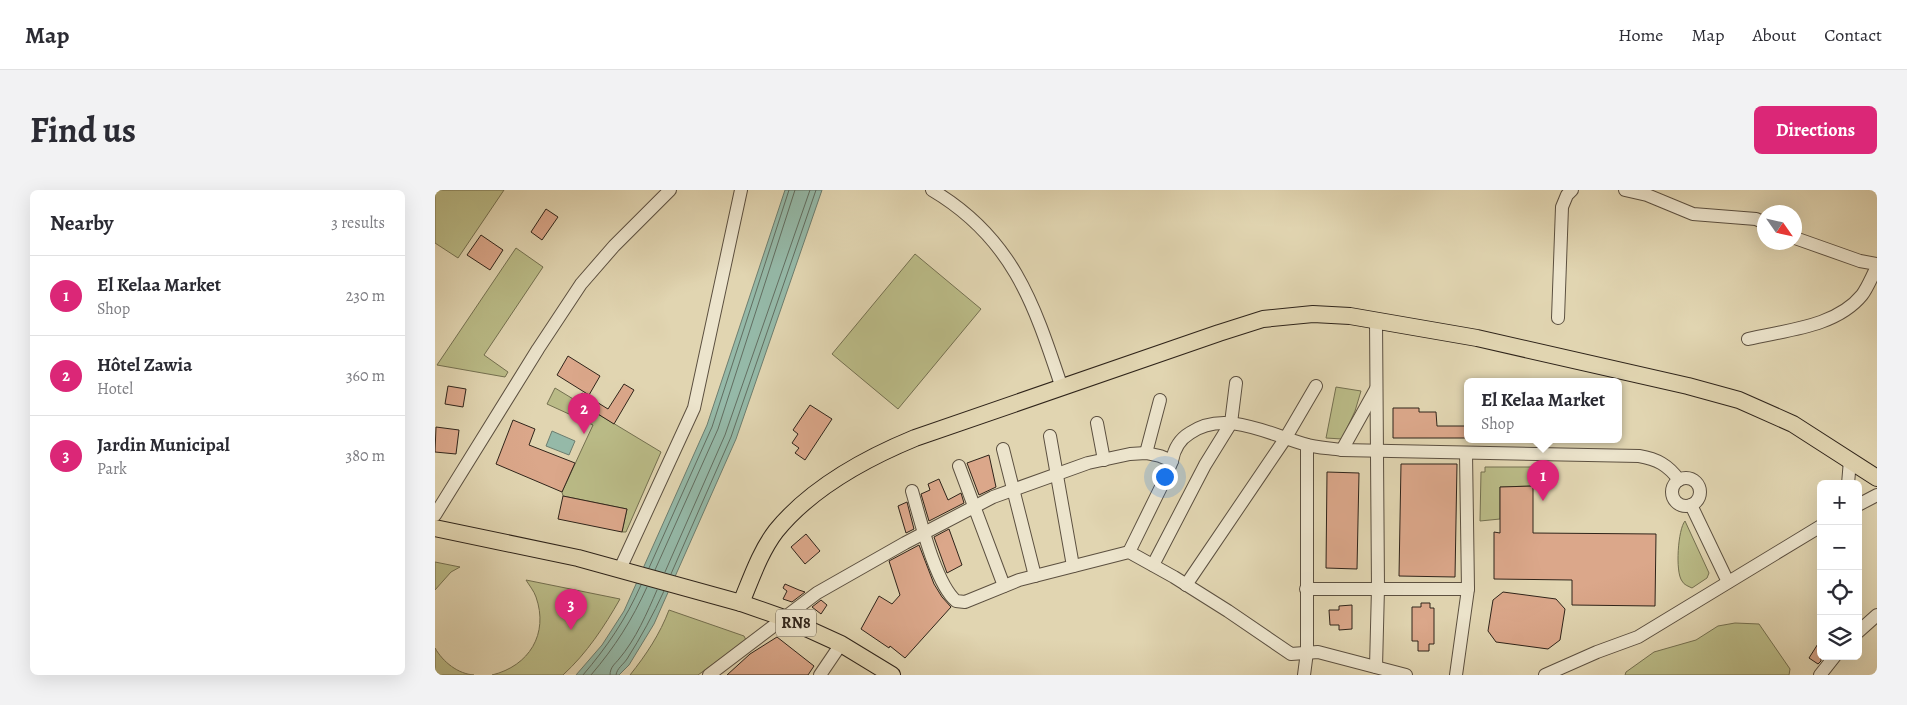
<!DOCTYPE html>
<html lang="en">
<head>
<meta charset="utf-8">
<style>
  :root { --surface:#fff; --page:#f2f2f3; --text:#2b2b33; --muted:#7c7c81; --line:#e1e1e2; --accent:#db2777 }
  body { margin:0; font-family:Alegreya,serif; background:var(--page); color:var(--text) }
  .controls { position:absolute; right:15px; bottom:15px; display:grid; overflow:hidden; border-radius:8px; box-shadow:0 5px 20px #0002 }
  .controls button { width:45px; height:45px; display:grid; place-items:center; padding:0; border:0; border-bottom:1px solid var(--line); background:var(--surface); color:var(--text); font:25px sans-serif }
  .compass { position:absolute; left:1322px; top:15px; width:45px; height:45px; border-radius:50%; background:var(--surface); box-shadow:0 5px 20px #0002; rotate:124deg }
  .you { position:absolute; left:729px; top:286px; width:18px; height:18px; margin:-12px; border:4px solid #fff; border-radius:50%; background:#1a73e8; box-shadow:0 0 0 8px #1a73e833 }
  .badge { display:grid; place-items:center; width:32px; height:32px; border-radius:50%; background:var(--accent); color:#fff; font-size:16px; font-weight:700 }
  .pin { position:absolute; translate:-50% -41px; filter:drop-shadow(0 1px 2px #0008) }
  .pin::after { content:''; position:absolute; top:26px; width:18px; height:15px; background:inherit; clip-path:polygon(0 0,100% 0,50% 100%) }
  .popup { position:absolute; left:1029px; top:188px; width:158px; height:65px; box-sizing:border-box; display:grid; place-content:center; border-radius:8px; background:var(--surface); filter:drop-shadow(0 1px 4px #0005); font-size:16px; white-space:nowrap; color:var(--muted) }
  .popup b { font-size:19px; color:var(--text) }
  .popup::after { content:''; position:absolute; left:50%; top:100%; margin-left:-10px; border:10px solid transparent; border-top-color:var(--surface) }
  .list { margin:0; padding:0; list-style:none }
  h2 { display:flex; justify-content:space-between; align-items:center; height:65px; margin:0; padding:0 20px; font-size:21px }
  h2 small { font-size:16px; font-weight:400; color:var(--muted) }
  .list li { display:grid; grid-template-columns:32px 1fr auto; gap:15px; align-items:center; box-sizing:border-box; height:80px; padding:0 20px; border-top:1px solid var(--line) }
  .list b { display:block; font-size:19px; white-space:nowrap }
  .list p { margin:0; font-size:16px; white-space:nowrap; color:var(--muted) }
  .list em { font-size:16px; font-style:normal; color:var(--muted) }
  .icon { flex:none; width:28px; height:28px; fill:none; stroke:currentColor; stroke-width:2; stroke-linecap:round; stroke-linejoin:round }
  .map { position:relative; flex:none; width:1442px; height:485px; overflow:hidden; border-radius:8px }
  header { display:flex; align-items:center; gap:30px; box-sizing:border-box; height:70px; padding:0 25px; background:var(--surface); border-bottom:1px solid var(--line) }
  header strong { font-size:24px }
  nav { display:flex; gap:28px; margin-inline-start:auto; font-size:18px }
  .intro { display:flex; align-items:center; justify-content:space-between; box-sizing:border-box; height:120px; padding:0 30px }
  h1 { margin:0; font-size:35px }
  .button { padding:12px 22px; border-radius:8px; background:var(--accent); color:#fff; font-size:18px; font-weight:700 }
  main { display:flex; gap:30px; padding:0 30px }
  aside { flex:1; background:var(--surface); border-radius:8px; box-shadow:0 5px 20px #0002 }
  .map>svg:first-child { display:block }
  .green { fill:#babb87; stroke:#747050 }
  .water { fill:#95b9a8; stroke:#6c7d6f }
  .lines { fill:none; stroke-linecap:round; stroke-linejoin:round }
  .shore { stroke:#626e61; stroke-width:1 }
  .building { fill:#dba78a; stroke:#2f241a }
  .minor-casing { stroke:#5c5040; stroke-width:14 }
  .major-casing { stroke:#2f241a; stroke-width:18 }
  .minor { stroke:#ece4cc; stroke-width:12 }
  .major { stroke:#e1d5b1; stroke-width:16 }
  .labels { text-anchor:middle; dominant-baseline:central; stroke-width:4; stroke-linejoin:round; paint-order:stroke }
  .shield { fill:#ece4cc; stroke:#685e4f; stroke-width:1 }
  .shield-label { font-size:16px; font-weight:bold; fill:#2f241a }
</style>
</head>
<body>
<header>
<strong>Map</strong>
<nav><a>Home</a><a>Map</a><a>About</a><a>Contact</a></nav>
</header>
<div class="intro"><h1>Find us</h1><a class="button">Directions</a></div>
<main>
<aside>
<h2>Nearby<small>3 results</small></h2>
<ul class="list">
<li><span class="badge">1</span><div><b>El Kelaa Market</b><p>Shop</p></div><em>230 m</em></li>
<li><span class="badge">2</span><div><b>Hôtel Zawia</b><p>Hotel</p></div><em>360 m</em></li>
<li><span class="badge">3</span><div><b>Jardin Municipal</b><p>Park</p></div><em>380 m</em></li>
</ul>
</aside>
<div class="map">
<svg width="1442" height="485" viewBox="0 0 1442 485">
  <rect width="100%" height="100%" fill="#e1d5b1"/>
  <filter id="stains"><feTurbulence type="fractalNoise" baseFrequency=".004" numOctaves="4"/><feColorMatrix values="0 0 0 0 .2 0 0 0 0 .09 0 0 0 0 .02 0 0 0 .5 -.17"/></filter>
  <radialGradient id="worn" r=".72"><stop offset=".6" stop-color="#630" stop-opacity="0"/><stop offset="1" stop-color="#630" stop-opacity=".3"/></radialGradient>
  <g class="green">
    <polygon points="0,0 69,0 23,68 0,53"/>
    <polygon points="81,58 108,77 49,165 73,182 70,187 2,175"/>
    <polygon points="480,64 546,119 463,219 397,164"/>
    <polygon points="901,197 926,201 920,221 907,249 891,248"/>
    <polygon points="120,198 226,262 191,342 187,342 192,319 128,306 127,302 158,235 112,214"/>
    <polygon points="1050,277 1099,277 1098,296 1065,297 1065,329 1045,331 1046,282 1050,282"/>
    <path d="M1250,331L1274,383L1272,388L1257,398C1253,396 1249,395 1247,391C1240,382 1243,339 1250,331Z"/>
    <polygon points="0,372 25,377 16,382 0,400"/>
    <path d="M91,390L185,409C169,437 152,463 128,485H57C94,476 114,444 101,407C99,401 94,395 91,390Z"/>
    <path d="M234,420L309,446L311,450L263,485H195C211,465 225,444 234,420Z"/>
    <polygon points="1300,433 1324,434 1355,479 1354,485 1190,485 1191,482 1219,462 1261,450 1283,436"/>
    <path d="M0,458C8,472 23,484 39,485H0Z"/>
  </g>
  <g class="water">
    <polygon points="350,0 387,0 301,249 219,434 194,475 184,485 141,485 167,455 189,421 272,235"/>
    <polygon points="117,241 140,251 134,265 111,256"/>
  </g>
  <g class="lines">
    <g class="shore">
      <polyline points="214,378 277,237 354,0"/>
      <polyline points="220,380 283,239 360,0"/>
      <polyline points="230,382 290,245 375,0"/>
      <polyline points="236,384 296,247 381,0"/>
      <path d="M148,485C172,457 191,429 206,395"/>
      <path d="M156,485C180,457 197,430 212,397"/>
      <path d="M175,485C175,477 180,474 184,469C201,449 212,423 222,400"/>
      <path d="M181,485C182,478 188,475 192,469C206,447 218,425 229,401"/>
    </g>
  </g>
  <g class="building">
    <polygon points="111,19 123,27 107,50 96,42"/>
    <polygon points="46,45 68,60 55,80 32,65"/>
    <polygon points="133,166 165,186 154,205 122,185"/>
    <polygon points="189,194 199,200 179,234 142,211 147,203 173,219"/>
    <polygon points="13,196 31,199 28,217 10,214"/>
    <polygon points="375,215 397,229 370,270 360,263 364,258 357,253 363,244 358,240"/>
    <polygon points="958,218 984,218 984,222 1001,222 1002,236 1033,236 1033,248 958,248"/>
    <polygon points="78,230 100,239 94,255 140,273 127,302 61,274"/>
    <polygon points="1,237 24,240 21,264 0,262"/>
    <polygon points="554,265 561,297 544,305 532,273"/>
    <polygon points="966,274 1022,274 1020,387 964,386"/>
    <polygon points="892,282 924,283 922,379 891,378"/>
    <polygon points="504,289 513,310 526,303 529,313 494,331 486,304 495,300 493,294"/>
    <polygon points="1098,296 1098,343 1221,344 1220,416 1137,415 1137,390 1059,389 1059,342 1065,343 1065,297"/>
    <polygon points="128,306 192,319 187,342 123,329"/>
    <polygon points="472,312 479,339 471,343 463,316"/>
    <polygon points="514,339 527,375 512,383 499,347"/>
    <polygon points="371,344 385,361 370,374 356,357"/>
    <polygon points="484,355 499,394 507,407 516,417 470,468 455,456 454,458 426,439 444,406 457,414 465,405 454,371"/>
    <polygon points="350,394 364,400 370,402 357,412 348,409 352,401 348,398"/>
    <polygon points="1068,402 1121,409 1130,419 1125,450 1113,459 1061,452 1053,441 1058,410"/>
    <polygon points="386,410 392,415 386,424 377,417"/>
    <polygon points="986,413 995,413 995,418 999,418 999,454 994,454 994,461 983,461 983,451 977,451 977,417 986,417"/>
    <polygon points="917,415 917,439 904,440 904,435 895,435 894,420 904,420 904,416"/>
    <polygon points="342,447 379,476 373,485 292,485 315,464"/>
    <polygon points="1386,449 1386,471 1383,474 1374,468"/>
  </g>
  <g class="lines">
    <g class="minor-casing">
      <g id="minor">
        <path d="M497,0C578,48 599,114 627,198"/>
        <polyline points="1190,0 1212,5 1258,24 1321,29 1330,33"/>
        <polyline points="1360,48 1425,71 1442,74"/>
        <polyline points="1123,128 1127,17 1132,5 1137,0"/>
        <path d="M1313,149C1351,140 1401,137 1427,105C1433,97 1437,86 1442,77"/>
        <polyline points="662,233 669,270"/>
        <polyline points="615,246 638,376"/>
        <polyline points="568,259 600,386"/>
        <polyline points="907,260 941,199"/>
        <polyline points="711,263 725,210"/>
        <polyline points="524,276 569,396"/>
        <circle cx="1251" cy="302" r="14"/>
        <polyline points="1413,294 1415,270"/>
        <path d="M477,301C485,328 500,393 521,411L530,412L584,390L694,362L739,387L793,421L856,464L883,462L971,485"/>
        <polyline points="1256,315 1293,392"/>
        <polyline points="1423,315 1442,305"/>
        <polyline points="0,325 103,159 146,94 179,56 235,0"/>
        <polyline points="694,362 727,295 737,271"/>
        <polyline points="718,375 770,275 796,233 801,193"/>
        <polyline points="185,379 259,218 306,0"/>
        <polyline points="751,395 850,249 881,196"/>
        <polyline points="871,399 1033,399"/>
        <polyline points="1423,442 1442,425"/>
        <polyline points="941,477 943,398 941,131"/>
        <path d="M274,485L382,403L470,353L558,307L653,273L695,264L711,263L725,266L737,271C739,259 745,249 755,243C789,219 834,244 869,254C881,258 895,258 907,260L1204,266C1222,269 1233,275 1244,290"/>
        <polyline points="385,485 406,454"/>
        <polyline points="869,485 872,462 872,255"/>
        <polyline points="1021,485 1033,399 1031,263"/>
        <polyline points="1110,485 1162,462 1203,447 1386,336"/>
        <polyline points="1385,485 1400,466"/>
      </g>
    </g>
    <g class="major-casing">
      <g id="major">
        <polyline points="0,338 143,368 306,413 349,428 406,454 457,485"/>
        <path d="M306,413C316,389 325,362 341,341C376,298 429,269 480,248L784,143L828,129L878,124L915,126L1042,148L1253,196L1304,210L1358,234L1442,288"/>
      </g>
    </g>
    <use href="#minor" class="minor"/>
    <use href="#major" class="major"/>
  </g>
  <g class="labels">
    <rect class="shield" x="341" y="419.5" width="40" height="27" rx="4"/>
    <g class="shield-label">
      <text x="361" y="433">RN8</text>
    </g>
  </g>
  <rect width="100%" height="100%" filter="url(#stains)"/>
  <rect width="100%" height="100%" fill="url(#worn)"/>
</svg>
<div class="controls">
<button>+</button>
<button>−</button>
<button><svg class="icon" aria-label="locate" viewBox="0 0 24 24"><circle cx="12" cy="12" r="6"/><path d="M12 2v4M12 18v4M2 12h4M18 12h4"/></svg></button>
<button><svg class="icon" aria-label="layers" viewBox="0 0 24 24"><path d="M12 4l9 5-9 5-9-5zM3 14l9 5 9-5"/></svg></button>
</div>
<svg class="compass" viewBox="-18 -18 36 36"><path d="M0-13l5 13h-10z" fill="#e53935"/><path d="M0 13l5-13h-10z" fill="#7c7c81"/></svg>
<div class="you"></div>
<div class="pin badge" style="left:1108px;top:311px">1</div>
<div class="popup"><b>El Kelaa Market</b>Shop</div>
<div class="pin badge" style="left:149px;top:244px">2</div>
<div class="pin badge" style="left:136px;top:440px">3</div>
</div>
</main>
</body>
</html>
